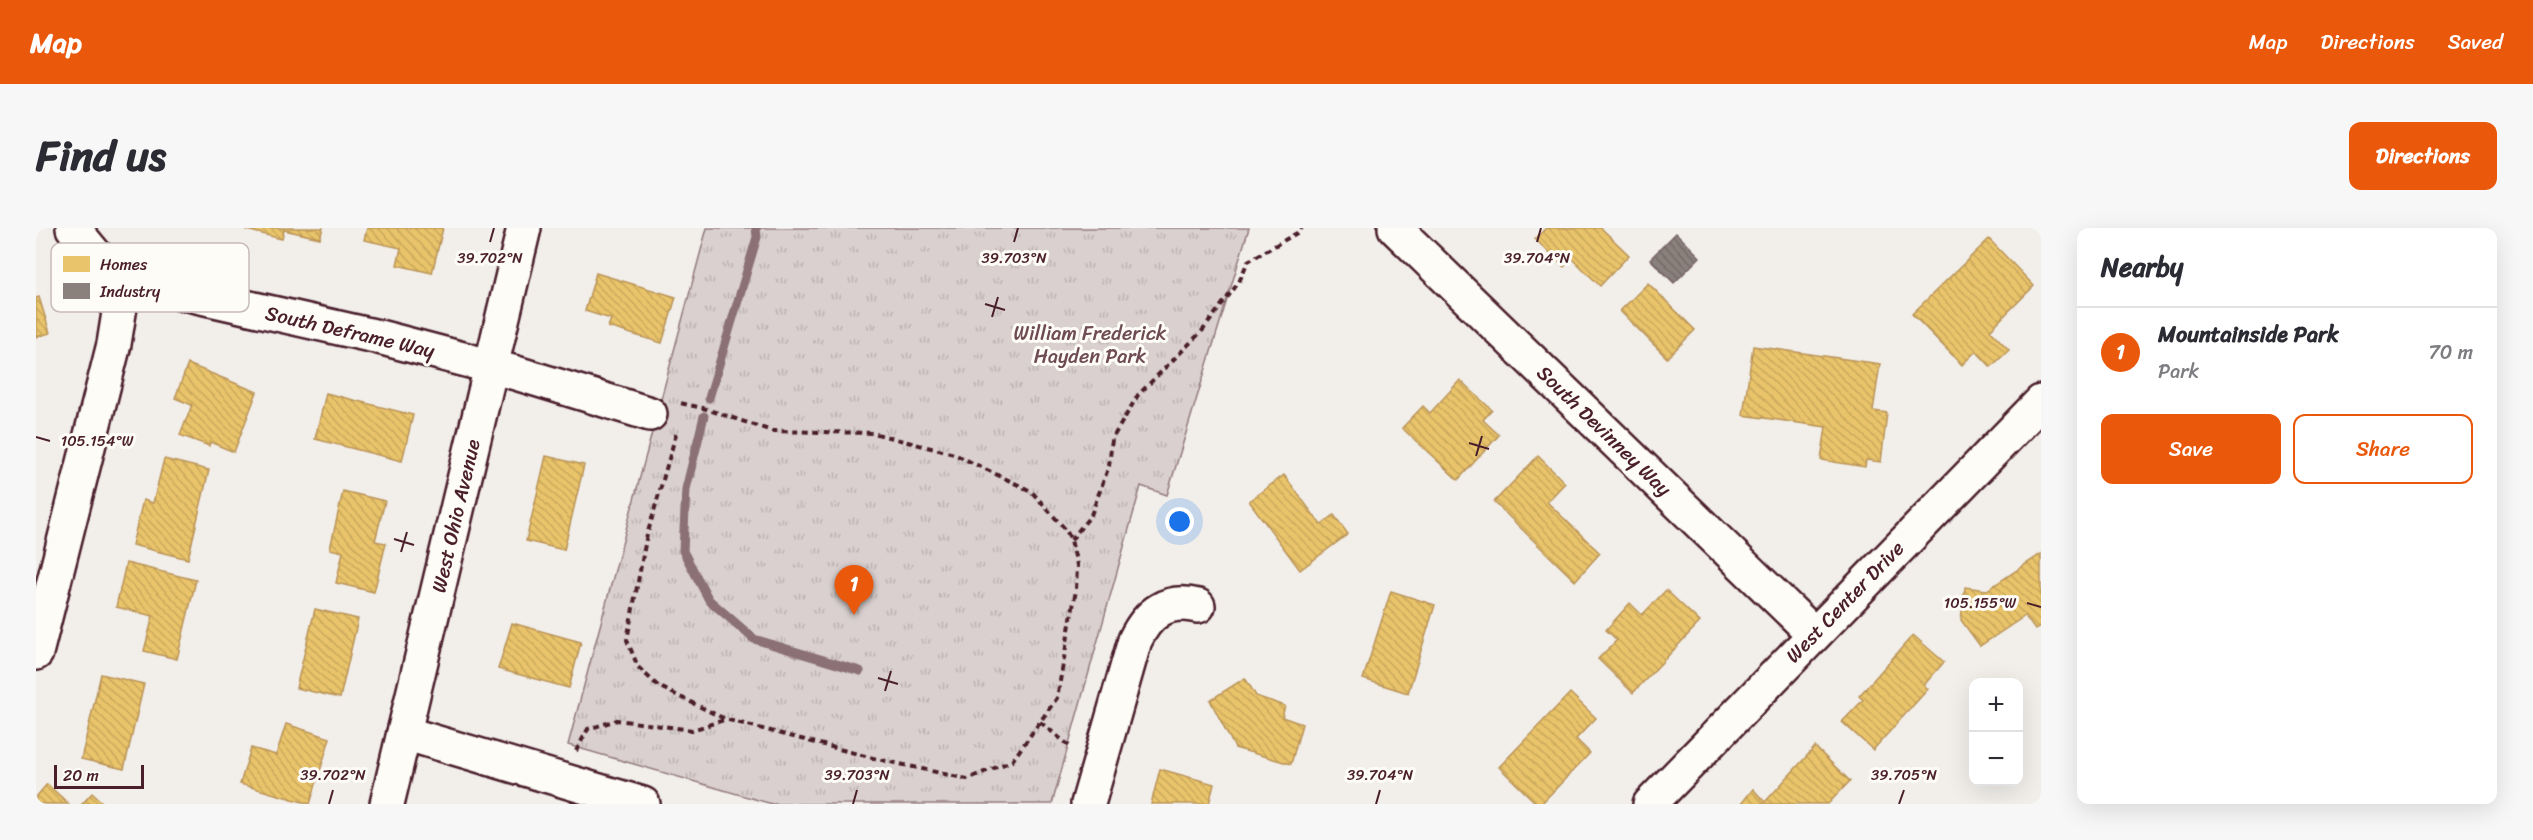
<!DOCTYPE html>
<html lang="en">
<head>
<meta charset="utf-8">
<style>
  :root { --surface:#fff; --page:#f7f7f7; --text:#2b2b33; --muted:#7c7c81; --line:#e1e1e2; --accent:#ea580c }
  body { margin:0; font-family:Sriracha,sans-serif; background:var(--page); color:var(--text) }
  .controls { position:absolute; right:18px; bottom:18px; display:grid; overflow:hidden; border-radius:12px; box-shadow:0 6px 24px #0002 }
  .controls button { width:54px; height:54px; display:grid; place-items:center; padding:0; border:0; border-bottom:2px solid var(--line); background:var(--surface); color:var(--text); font:30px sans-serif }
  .scale { position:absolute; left:18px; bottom:15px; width:90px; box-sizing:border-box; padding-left:6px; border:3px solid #4a1f2b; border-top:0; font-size:16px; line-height:21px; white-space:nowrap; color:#4a1f2b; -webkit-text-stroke:4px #fdfcf7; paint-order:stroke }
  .you { position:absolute; left:1144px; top:294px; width:21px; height:21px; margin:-15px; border:4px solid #fff; border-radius:50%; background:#1a73e8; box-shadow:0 0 0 9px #1a73e833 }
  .badge { display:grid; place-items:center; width:39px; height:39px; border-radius:50%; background:var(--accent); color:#fff; font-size:20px; font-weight:700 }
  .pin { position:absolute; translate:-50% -50px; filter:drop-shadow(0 2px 3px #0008) }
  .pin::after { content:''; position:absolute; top:32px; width:21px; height:18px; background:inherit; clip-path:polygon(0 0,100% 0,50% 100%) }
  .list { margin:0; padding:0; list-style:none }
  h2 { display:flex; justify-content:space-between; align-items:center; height:78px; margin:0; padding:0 24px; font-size:26px }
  h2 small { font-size:20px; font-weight:400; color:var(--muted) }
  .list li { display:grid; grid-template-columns:39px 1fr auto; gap:18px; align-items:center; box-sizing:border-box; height:90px; padding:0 24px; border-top:2px solid var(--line) }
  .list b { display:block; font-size:22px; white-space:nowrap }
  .list p { margin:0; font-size:20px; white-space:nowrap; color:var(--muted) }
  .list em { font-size:20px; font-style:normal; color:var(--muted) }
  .actions { display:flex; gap:12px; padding:18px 24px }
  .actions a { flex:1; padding:14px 0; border:2px solid var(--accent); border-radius:12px; text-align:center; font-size:21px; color:var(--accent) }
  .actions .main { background:var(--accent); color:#fff }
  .map { position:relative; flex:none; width:2005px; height:576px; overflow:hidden; border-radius:12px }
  header { display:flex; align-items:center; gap:36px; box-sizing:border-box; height:84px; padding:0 30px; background:var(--accent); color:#fff }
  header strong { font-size:28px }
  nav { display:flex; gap:33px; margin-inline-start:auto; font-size:21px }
  .intro { display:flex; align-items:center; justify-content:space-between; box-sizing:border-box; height:144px; padding:0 36px }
  h1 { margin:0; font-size:42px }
  .button { padding:15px 27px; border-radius:12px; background:var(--accent); color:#fff; font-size:21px; font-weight:700 }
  main { display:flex; gap:36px; padding:0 36px }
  aside { flex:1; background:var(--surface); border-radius:12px; box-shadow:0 6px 24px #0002 }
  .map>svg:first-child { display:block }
  .park { fill:url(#park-tufts); stroke:#92787d; stroke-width:1.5 }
  .homes { fill:url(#homes-back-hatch); stroke:#b99257; stroke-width:1.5 }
  .industry { fill:url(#industry-back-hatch); stroke:#776464; stroke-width:1.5 }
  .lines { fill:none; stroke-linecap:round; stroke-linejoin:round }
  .stream { stroke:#8b6f75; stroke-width:9 }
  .minor-casing { stroke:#4a1f2b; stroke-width:38 }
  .path { stroke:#4a1f2b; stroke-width:4; stroke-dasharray:6 4.5; stroke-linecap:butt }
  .minor { stroke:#fdfcf7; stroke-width:33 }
  .ticks { fill:none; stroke:#4a1f2b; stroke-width:2 }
  .labels { text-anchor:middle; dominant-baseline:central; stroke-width:6; stroke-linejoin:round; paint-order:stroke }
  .street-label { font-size:20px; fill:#4a1f2b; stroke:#fdfcf7 }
  .park-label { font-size:20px; fill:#6e4b54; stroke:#fdfcf7 }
  .key { fill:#fdfcf7; stroke:#c7baba; stroke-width:1.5 }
  .key-label { font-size:16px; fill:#4a1f2b }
  .ticks-label { font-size:15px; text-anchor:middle; fill:#4a1f2b; stroke:#fdfcf7; stroke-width:6; stroke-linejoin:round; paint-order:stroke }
</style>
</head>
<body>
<header>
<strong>Map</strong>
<nav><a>Map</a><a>Directions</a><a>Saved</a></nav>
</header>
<div class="intro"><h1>Find us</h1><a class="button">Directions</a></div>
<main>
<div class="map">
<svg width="2005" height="576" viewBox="0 0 2005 576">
  <defs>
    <pattern id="park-tufts" width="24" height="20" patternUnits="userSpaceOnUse" patternTransform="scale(1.5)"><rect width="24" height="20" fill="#d9d0cf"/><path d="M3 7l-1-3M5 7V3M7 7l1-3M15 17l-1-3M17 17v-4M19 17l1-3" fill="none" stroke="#bcb2b2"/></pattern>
    <pattern id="homes-back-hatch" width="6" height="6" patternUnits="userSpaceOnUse" patternTransform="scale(1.5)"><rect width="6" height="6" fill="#e9c46a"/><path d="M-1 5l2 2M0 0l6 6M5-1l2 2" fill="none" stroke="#c9a85c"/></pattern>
    <pattern id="industry-back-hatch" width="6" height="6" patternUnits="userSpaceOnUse" patternTransform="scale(1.5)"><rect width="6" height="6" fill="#8a817c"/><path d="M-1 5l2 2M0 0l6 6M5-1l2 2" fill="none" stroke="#736966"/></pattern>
  </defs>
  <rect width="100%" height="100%" fill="#f2efeb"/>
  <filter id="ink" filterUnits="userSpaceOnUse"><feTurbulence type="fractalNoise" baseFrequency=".0167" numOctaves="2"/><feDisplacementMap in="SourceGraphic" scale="12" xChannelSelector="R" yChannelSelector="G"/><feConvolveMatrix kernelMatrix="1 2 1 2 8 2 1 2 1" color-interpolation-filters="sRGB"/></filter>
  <g filter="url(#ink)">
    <polygon class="park" points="671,0 1213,0 1131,267 1105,258 1016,576 736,576 532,517"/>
    <g class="homes">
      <polygon points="210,0 287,0 284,10 248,2 246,11 210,2"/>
      <polygon points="331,0 407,0 396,45 361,37 365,20 328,12"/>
      <polygon points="1510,0 1565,0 1593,27 1564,58 1536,30 1528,39 1499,11"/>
      <polygon points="1953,11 1998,58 1954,102 1973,122 1955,139 1940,123 1926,137 1876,86"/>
      <polygon points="560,45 640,69 626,115 572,99 575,91 549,83"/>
      <polygon points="1612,55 1659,102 1631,130 1584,83"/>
      <polygon points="3,69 14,105 0,109 0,70"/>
      <polygon points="1717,118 1844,136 1837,183 1851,185 1845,234 1830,232 1829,239 1785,232 1790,199 1707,187"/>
      <polygon points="152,136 221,164 198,224 174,214 173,218 144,207 156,177 139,170"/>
      <polygon points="1424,152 1456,182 1447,192 1463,207 1422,252 1366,200 1387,178 1394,185"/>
      <polygon points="290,165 377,187 366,233 279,211"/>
      <polygon points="510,228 548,237 528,322 490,313"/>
      <polygon points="1502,228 1529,255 1511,274 1564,325 1539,353 1458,274"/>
      <polygon points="128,231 173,242 152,331 96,317 107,272 117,275"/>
      <polygon points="1248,247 1285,297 1298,287 1312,306 1264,342 1213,273"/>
      <polygon points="307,263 349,273 339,313 350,315 338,364 300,355 307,324 294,321"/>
      <polygon points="2005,326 2005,398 1999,402 1989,388 1944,418 1925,392 1929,359 1951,362"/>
      <polygon points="90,335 160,352 141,431 108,423 117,388 80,379"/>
      <polygon points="1630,362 1664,394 1597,465 1562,431 1581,412 1570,402 1594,375 1606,387"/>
      <polygon points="1355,363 1399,377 1372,465 1327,451"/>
      <polygon points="279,381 322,391 304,470 260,460"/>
      <polygon points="476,395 545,414 533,460 462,441"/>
      <polygon points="1877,407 1908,434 1888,457 1892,461 1837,522 1806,494 1827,472 1823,468"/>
      <polygon points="65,446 108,456 88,541 45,531"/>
      <polygon points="1209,450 1220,468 1249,478 1246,489 1266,496 1255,536 1199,520 1174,472"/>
      <polygon points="1534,465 1560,490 1540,511 1554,525 1505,576 1501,576 1463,539"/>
      <polygon points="250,496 294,510 274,576 204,556 215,520 240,527"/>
      <polygon points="1779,519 1814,553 1792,576 1705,576 1717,561 1729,574"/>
      <polygon points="1124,541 1178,556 1173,576 1115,576"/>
      <polygon points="11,556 33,576 0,576 0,569"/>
      <polygon points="56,565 68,576 46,576"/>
    </g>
    <polygon class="industry" points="1640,5 1664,29 1638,55 1614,31"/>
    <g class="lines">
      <g class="stream">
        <polyline points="673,170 721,9 720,0"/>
        <polyline points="668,188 650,261 647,323 673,372 718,411 824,443"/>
      </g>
      <g class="minor-casing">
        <g id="minor">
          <polyline points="37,0 87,60 116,58 343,109 480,145 614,186"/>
          <polyline points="1359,0 1778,406"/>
          <polyline points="0,425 78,116 87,60"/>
          <polyline points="368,505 607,576"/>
          <polyline points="351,576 488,0"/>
          <path d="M1052,576L1099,412C1112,385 1131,370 1162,378"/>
          <polyline points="1614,576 2005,174"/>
        </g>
      </g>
      <g class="path">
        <polyline points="640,206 610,311 591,412 602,439 622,458 689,491 837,530 931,551 976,533 1021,470 1040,362 1041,337 1035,312 1030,302 995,263 918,226 837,205 736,203 667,180 644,175"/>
        <polyline points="1035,312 1055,287 1073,238 1076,211 1102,167 1167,102 1203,54 1212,33 1261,5 1266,0"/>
        <polyline points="1004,494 1035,519"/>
        <polyline points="540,523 552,501 581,492 656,502 688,492"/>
      </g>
      <use href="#minor" class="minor"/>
    </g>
  </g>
  <path class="ticks" d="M454,14L458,0M978,14L982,0M1501,14L1505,0M949,76L969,82M956,89L962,69M0,209L14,213M1433,215L1453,221M1440,228L1446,208M358,311L378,317M365,324L371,304M1991,375L2005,379M842,450L862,456M849,463L855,443M293,576L297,562M817,576L821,562M1340,576L1344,562M1863,576L1868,562"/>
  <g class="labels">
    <g class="street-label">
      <text transform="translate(314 104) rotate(13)">South Deframe Way</text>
      <text transform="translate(1568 203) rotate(44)">South Devinney Way</text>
      <text transform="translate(420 288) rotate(-77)">West Ohio Avenue</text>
      <text transform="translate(1809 374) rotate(-46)">West Center Drive</text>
    </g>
    <g class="park-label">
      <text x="1054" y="105">William Frederick<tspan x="1054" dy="23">Hayden Park</tspan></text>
    </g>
  </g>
  <rect x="15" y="15" width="198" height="69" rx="9" class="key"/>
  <rect x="27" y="28" width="27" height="16" fill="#e9c46a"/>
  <rect x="27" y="55" width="27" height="16" fill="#8a817c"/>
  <g class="key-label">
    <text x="64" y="42">Homes</text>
    <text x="64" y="69">Industry</text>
  </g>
  <g class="ticks-label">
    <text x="454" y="35">39.702°N</text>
    <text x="978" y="35">39.703°N</text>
    <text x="1501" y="35">39.704°N</text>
    <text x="61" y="218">105.154°W</text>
    <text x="1944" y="380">105.155°W</text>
    <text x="297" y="552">39.702°N</text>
    <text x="821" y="552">39.703°N</text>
    <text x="1344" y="552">39.704°N</text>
    <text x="1868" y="552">39.705°N</text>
  </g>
</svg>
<div class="controls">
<button>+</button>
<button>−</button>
</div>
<div class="scale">20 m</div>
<div class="you"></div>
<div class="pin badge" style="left:818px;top:387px">1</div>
</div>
<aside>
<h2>Nearby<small></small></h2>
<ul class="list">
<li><span class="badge">1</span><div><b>Mountainside Park</b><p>Park</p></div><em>70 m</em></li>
</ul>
<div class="actions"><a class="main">Save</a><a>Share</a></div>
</aside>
</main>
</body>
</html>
